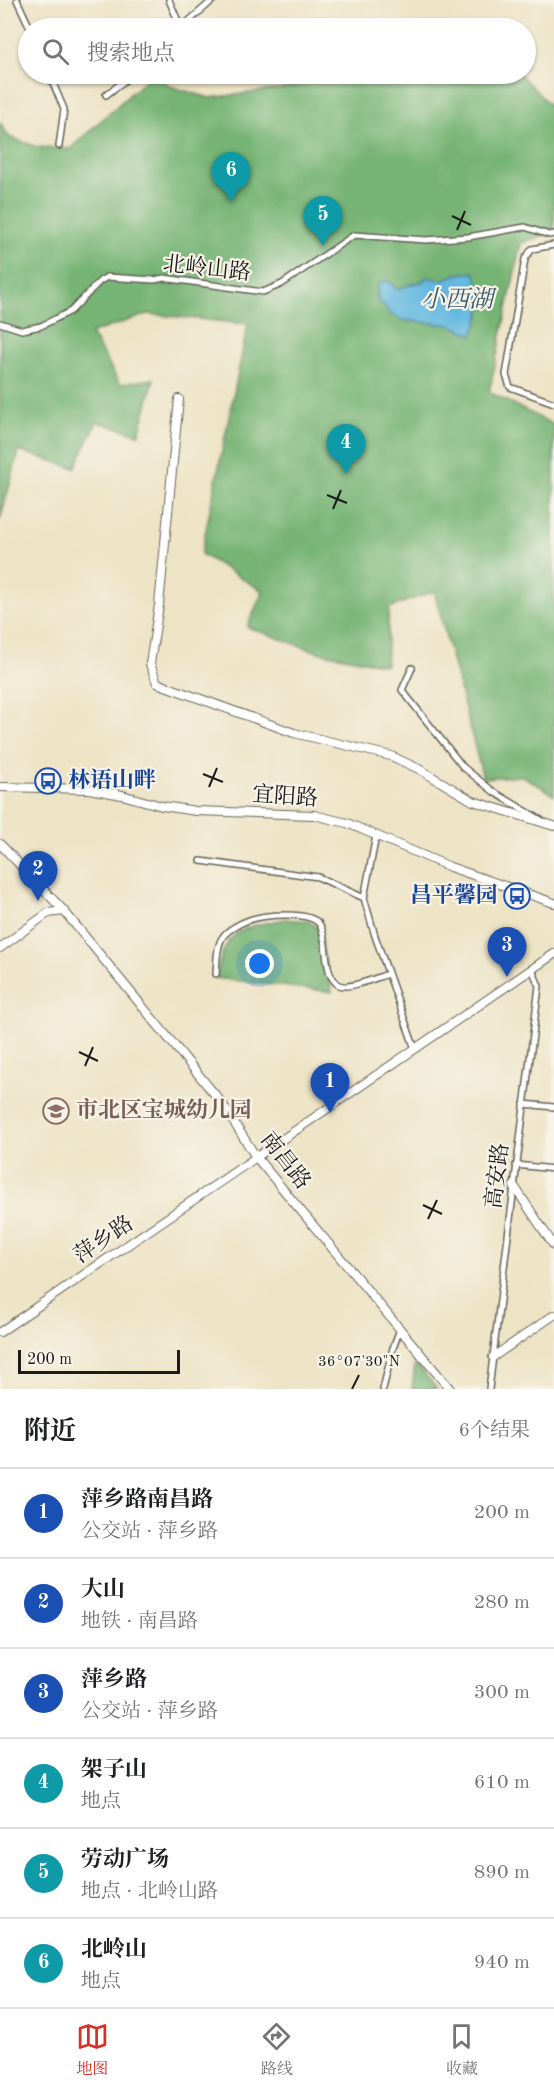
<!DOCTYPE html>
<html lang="zh">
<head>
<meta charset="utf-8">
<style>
  :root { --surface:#fff; --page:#f6f6f6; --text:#202124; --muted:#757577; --line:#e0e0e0; --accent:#d93025 }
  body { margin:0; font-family:"Old Standard TT","Noto Serif SC",serif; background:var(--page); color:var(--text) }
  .scale { position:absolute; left:18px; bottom:15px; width:162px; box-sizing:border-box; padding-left:6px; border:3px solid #1c1c1c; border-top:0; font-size:16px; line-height:21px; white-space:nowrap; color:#1c1c1c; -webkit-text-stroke:4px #f7f3e8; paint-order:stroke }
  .you { position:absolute; left:260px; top:964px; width:21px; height:21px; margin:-15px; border:4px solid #fff; border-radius:50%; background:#1a73e8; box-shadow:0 0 0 9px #1a73e833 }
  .badge { display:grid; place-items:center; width:39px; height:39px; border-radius:50%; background:var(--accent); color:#fff; font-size:20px; font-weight:700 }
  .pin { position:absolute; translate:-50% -50px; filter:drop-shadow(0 2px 3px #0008) }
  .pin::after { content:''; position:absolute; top:32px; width:21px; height:18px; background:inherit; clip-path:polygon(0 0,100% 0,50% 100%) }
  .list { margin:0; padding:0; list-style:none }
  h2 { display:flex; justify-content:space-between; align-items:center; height:78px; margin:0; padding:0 24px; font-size:26px }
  h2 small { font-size:20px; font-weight:400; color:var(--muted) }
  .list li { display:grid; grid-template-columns:39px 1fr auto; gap:18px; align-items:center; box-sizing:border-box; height:90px; padding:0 24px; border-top:2px solid var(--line) }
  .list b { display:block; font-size:22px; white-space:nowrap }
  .list p { margin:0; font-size:20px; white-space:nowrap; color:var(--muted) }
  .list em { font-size:20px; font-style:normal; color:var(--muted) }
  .icon { flex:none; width:33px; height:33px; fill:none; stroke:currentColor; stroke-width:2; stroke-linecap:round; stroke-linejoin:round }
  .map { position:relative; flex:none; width:554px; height:1389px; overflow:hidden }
  .search { position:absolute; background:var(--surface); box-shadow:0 2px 4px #0004; left:18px; right:18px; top:18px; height:66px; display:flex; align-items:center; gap:15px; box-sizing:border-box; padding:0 21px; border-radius:33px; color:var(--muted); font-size:22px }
  .sheet { height:618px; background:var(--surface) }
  nav { display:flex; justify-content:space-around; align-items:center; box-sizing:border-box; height:84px; border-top:2px solid var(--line); background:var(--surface); font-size:16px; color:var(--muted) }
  nav a { display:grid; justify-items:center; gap:3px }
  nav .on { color:var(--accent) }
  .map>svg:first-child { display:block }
  .forest { fill:#76b474; stroke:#496848; stroke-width:1.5 }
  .water { fill:#65b9e1; stroke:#406a7e; stroke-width:1.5 }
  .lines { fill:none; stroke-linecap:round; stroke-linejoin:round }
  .street-casing { stroke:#656257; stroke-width:8 }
  .secondary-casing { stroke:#656257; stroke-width:10 }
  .street { stroke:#fff; stroke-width:5 }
  .secondary { stroke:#fff; stroke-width:8 }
  .ticks { fill:none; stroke:#1c1c1c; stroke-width:2 }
  .labels { text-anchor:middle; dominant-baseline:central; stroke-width:4.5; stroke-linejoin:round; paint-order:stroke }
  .street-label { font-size:22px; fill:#1c1c1c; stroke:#f7f3e8 }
  .transit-label { font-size:22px; font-weight:bold; fill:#164399; stroke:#f7f3e8; text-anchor:start }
  .education-label { font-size:22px; font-weight:bold; fill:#785e54; stroke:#f7f3e8; text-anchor:start }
  .water-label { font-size:24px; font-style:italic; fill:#395b6b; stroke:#f7f3e8 }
  .ticks-label { font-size:15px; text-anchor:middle; fill:#1c1c1c; stroke:#f7f3e8; stroke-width:4.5; stroke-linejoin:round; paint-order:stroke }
</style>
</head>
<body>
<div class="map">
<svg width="554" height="1389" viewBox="0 0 554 1389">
  <rect width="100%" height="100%" fill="#f7f3e8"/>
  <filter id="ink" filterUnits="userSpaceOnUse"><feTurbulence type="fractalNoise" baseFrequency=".0167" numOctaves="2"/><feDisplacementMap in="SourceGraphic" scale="12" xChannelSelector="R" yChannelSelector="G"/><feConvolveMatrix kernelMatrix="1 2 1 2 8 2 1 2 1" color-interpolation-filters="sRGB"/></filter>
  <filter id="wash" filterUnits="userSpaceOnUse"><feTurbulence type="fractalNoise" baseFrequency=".008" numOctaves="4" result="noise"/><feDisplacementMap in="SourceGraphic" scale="24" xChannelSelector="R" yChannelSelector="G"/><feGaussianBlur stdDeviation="1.35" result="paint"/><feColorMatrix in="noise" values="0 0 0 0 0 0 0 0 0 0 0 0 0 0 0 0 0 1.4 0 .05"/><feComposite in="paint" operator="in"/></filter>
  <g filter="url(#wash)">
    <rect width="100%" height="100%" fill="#ede3c5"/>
    <g class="forest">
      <polygon points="152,74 159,74 169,86 210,98 294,87 311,74 520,74 554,110 554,232 521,243 489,392 554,425 554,795 523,776 483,778 434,591 389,608 386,665 318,652 247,627 263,591 201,554 248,324 148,314 91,333 120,384 154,379 139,434 97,422 75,468 19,451 0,520 0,123 9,137 37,147 70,149"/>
      <path d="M285,919L308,921L318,928L332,992L216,978C225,929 239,928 285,919Z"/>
      <polygon points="415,1362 437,1389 412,1389"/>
    </g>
    <path class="water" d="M474,272C485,299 484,307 473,335L450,325L402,320L388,313L385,306L378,301L377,291L379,282L388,281L396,289L423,281L426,277L441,280L458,274Z"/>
  </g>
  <g filter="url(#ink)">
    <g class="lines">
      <g class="street-casing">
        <g id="street">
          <polyline points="17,0 30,28"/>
          <polyline points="169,0 181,28"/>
          <polyline points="181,28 213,0"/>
          <polyline points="49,74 64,109 59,146"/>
          <polyline points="106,95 133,74"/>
          <polyline points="554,245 532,249 525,259 506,375 510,387 554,403"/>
          <polyline points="0,323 22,330 41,326 71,311 100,281 107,277 154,280 164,278 263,292 282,284 354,235 426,240 468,237 525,227 549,235 554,234"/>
          <polyline points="412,668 402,690 463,767 494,792 541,820"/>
          <polyline points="376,836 364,898 375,936 415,1049"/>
          <polyline points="201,861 318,877 364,898"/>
          <path d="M216,974C217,963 216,948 222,938C227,930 240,923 249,920C263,915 311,910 320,925C329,940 322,976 339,985C348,990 378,977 388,974"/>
          <polyline points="524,1104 554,1107"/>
          <polyline points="516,1165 554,1169"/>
          <polyline points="383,1389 393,1348 400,1329"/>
          <polyline points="489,1389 539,986 532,969"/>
        </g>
      </g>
      <g class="secondary-casing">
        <g id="secondary">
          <polyline points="179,399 159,605 150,664 157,683 294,733 391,756 419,769 473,801 554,826"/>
          <polyline points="0,787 89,789 122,795 162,806 196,811 314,815 347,823 450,867 554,903"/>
          <polyline points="0,844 64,911 142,1006 221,1102 256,1157 450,1389"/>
          <polyline points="0,948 48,913 64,911"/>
          <polyline points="514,1186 554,1246"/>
          <polyline points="0,1332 554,954"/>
          <polyline points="493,1357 554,1315"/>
        </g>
      </g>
      <use href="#street" class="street"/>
      <use href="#secondary" class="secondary"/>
    </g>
  </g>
  <path class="ticks" d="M452,216L471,225M457,230L465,211M327,495L347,503M333,509L341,490M203,774L223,782M209,787L217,768M79,1052L98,1061M85,1066L93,1047M423,1205L442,1214M428,1219L437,1200M352,1389L359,1375"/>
  <defs>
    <g id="bus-ring" transform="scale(1.35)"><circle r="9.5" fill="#f7f3e8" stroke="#1a4fb4" stroke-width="1.5"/><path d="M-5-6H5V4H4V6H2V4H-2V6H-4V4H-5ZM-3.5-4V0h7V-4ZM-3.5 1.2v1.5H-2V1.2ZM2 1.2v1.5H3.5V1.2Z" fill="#1a4fb4"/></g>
    <g id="school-ring" transform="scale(1.35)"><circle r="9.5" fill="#f7f3e8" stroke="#8d6e63" stroke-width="1.5"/><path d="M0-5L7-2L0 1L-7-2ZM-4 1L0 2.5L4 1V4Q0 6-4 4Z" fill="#8d6e63"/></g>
  </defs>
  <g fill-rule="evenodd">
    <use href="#bus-ring" x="48" y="781"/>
    <use href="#bus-ring" x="517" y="896"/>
    <use href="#school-ring" x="56" y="1111"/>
  </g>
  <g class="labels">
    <g class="street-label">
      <text transform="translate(207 269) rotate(6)">北岭山路</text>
      <text transform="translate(285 797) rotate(4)">宜阳路</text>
      <text transform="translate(285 1161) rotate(52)">南昌路</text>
      <text transform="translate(498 1176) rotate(-83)">高安路</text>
      <text transform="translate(104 1240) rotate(-34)">萍乡路</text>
    </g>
    <g class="transit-label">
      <text x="68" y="781">林语山畔</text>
      <text x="498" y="896" text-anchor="end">昌平馨园</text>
    </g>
    <g class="education-label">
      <text x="76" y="1111">市北区宝城幼儿园</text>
    </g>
    <g class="water-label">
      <text x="457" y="301">小西湖</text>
    </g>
  </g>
  <g class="ticks-label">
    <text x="359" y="1366">36°07'30"N</text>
  </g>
</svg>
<div class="scale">200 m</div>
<div class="you"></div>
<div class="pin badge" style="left:330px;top:1113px;background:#1a4fb4">1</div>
<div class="pin badge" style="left:38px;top:901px;background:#1a4fb4">2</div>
<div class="pin badge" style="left:507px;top:977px;background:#1a4fb4">3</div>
<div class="pin badge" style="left:346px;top:474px;background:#0f9aa8">4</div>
<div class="pin badge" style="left:323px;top:246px;background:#0f9aa8">5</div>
<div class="pin badge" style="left:231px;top:202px;background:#0f9aa8">6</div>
<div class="search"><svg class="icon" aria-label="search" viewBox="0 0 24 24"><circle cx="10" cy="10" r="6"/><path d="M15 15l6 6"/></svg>搜索地点</div>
</div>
<section class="sheet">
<h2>附近<small>6个结果</small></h2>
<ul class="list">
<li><span class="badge" style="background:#1a4fb4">1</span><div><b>萍乡路南昌路</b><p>公交站 · 萍乡路</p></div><em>200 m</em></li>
<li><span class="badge" style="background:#1a4fb4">2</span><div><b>大山</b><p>地铁 · 南昌路</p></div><em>280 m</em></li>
<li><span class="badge" style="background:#1a4fb4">3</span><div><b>萍乡路</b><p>公交站 · 萍乡路</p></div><em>300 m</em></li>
<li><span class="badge" style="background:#0f9aa8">4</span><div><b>架子山</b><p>地点</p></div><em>610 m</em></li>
<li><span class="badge" style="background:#0f9aa8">5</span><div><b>劳动广场</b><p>地点 · 北岭山路</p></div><em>890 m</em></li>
<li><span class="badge" style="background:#0f9aa8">6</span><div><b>北岭山</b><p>地点</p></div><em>940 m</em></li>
</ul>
</section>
<nav>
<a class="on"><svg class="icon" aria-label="map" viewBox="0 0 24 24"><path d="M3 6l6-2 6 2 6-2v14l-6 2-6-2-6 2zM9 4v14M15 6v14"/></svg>地图</a>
<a><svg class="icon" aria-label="directions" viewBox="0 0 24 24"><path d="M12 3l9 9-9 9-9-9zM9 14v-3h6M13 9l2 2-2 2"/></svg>路线</a>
<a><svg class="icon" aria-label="saved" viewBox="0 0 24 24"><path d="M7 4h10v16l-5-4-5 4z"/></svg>收藏</a>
</nav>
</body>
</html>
